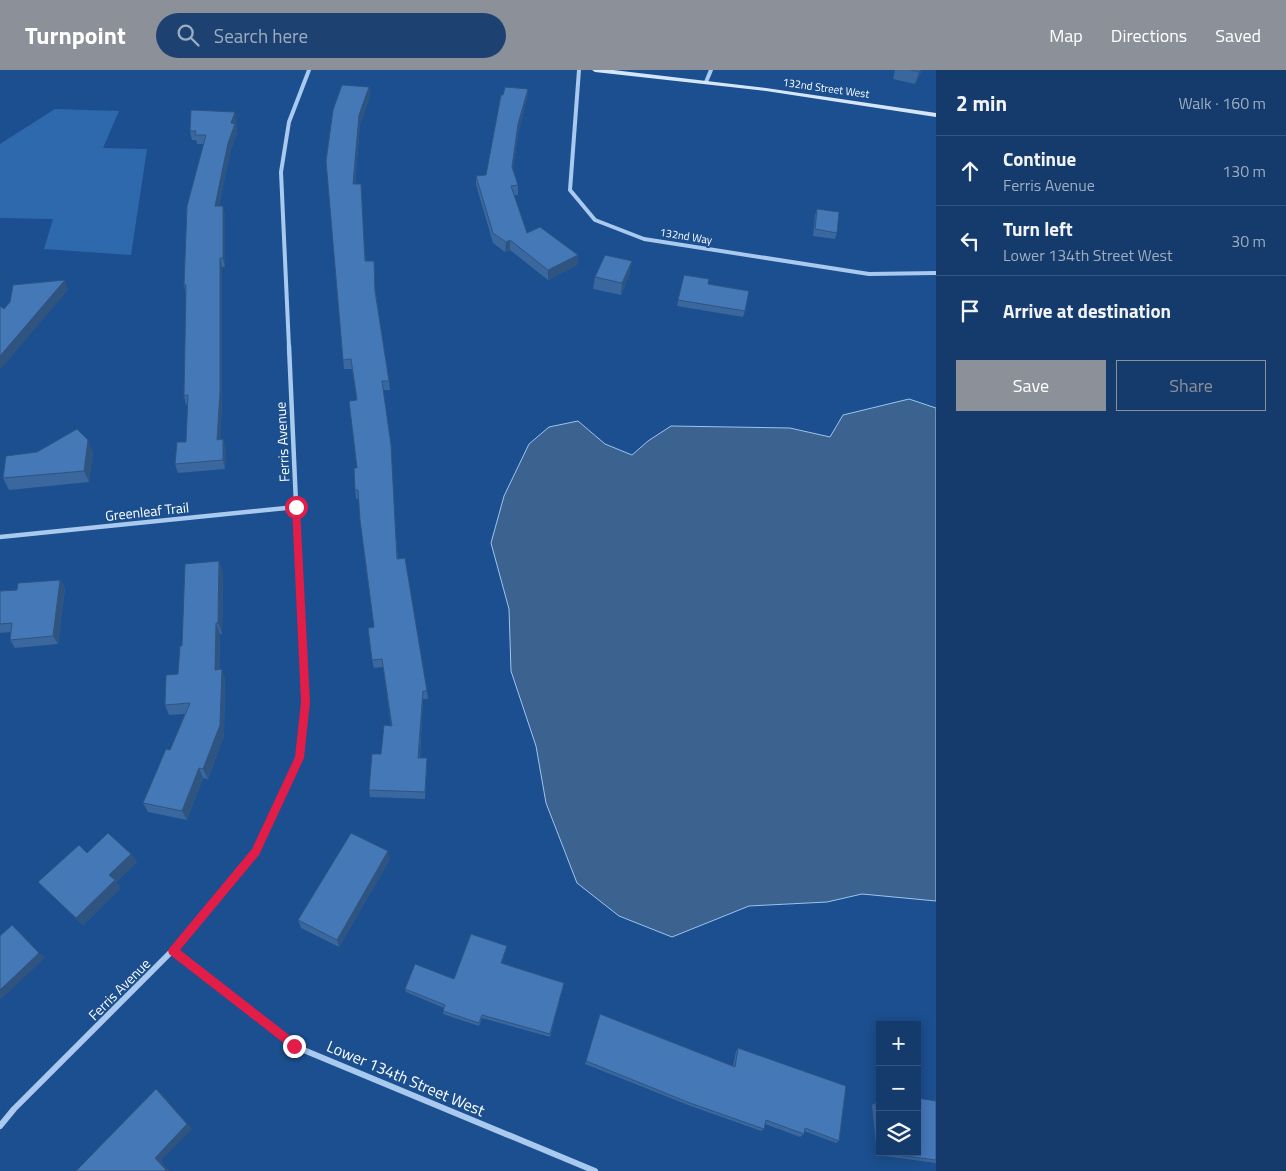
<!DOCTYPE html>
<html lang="en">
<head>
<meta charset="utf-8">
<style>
  :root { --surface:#143b6b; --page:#1d4271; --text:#f1f3f6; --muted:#9dadc1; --line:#33557e; --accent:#8c9099 }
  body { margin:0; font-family:"Titillium Web",sans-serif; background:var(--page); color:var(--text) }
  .controls { position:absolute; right:15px; bottom:15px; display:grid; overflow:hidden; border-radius:0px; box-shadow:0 2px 12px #0003 }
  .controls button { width:45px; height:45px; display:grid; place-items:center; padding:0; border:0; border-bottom:1px solid var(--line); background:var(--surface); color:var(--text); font:25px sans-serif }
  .stop { position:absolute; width:15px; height:15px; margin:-11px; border:4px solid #e11d48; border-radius:50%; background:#fff }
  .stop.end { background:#e11d48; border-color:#fff; box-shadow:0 1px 5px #0008 }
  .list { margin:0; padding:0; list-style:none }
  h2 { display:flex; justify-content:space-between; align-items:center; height:65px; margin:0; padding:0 20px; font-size:21px }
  h2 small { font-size:16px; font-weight:400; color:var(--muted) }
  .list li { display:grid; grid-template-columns:32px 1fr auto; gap:15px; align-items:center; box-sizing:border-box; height:70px; padding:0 20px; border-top:1px solid var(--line) }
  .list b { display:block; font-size:19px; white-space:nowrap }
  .list p { margin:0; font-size:16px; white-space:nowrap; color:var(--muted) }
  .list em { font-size:16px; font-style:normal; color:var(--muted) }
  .actions { display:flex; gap:10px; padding:15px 20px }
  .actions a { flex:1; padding:11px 0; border:1px solid var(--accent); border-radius:0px; text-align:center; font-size:18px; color:var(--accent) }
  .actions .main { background:var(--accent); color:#fff }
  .icon { flex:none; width:28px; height:28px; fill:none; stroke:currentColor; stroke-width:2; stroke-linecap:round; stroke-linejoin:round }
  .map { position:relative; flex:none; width:936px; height:1101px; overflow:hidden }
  header { display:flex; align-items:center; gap:30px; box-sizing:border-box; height:70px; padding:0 25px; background:var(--accent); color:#fff }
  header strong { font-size:24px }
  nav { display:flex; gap:28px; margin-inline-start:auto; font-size:18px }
  .search { width:350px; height:45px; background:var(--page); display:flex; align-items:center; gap:12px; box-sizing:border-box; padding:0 18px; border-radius:28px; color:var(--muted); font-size:19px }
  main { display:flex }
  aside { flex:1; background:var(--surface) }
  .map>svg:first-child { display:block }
  .green { fill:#2e69ad }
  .water { fill:#3c6290; stroke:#9cc4f0 }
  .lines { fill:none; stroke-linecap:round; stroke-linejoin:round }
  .street-far2 { stroke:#a9c9ee; stroke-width:4 }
  .street-far1 { stroke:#a9c9ee; stroke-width:4.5 }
  .street { stroke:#a9c9ee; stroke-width:6 }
  .secondary { fill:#d6e6fa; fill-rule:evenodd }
  .wall { fill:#3a679d }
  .shaded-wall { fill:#305480 }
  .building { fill:#4478b7; stroke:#305480 }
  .route { fill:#e11d48 }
  .labels { text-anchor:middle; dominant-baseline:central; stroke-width:4; stroke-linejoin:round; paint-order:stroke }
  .far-street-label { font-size:11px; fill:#fff; stroke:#1b4f8f }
  .street-label { font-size:14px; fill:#fff; stroke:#1b4f8f }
  .near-street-label { font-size:16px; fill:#fff; stroke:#1b4f8f }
</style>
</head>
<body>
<header>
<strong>Turnpoint</strong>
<div class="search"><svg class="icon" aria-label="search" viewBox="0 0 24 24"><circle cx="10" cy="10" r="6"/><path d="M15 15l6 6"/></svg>Search here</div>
<nav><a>Map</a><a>Directions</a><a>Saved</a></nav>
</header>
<main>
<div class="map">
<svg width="936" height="1101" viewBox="0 0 936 1101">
  <rect width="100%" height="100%" fill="#1b4f8f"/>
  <polygon class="green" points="55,39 119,41 103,78 147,79 131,185 44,179 53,149 0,148 0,74"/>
  <polygon class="water" points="909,329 936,338 936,831 862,824 827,832 749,836 672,867 619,846 577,813 546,733 536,676 511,601 509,539 491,473 504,426 529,374 549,357 578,351 605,374 632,385 648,371 671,356 790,358 830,367 843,345"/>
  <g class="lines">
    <g class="street-far2">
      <polyline points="579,0 570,120 595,150 644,169 869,204 936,203"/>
      <polyline points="706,12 711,0"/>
      <polyline points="289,277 281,102 289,52 309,0"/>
    </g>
    <g class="street-far1">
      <polyline points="289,276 305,636"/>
      <polyline points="0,467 296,437"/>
    </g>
    <g class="street">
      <polyline points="173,880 294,976 595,1101"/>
      <polyline points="0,1056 14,1039 173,880 256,782 299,687 306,635"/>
    </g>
    <polygon class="secondary" points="592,0 613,0 766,18 936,43 936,47 766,21 595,2"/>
  </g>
  <g class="wall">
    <polygon points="894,0 922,0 915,14 893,9 895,0"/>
    <polygon points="342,15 369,17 370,26 360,54 355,114 366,191 376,225 389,311 390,320 383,320 398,489 427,621 428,629 423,629 420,688 427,688 427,695 425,729 370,727 369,720 391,656 383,597 374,598 372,590 374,557 359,429 356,429 355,420 357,398 357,330 352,299 344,299 343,290"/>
    <polygon points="528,19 527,28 518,64 513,99 518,115 518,125 514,125 527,163 578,185 577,195 548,210 510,180 505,182 493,173 476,115 476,106 486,105 503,25"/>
    <polygon points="237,51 236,54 237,63 230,82 219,136 225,145 225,197 222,197 222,331 220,369 226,378 225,399 178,403 175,394 186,372 188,334 186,335 184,326 186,224 184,215 204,74 197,74 196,70 192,70 190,61"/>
    <polygon points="817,139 837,163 835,169 813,166 815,145"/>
    <polygon points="630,203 621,225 593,219 595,207"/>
    <polygon points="684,205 708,214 745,241 743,247 677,236"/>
    <polygon points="93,382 89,412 9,420 3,408"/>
    <polygon points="223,502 222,564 220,564 219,599 225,609 224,665 208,709 203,708 187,750 148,742 143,733 170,680 185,644 169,645 165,635 178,604 182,576"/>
    <polygon points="60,510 65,518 58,574 15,578 10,570 11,562 0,563 0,521 17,520"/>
    <polygon points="87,783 131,784 137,792 116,812 121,818 83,855 38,812"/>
    <polygon points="390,789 339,877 301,858 298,850"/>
    <polygon points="506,879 502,893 564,913 550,967 482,948 479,956 443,944 443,941 444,938 406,922 405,919 454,909"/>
    <polygon points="600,944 733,996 736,981 738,978 839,1071 836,1073 804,1061 804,1064 800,1067 765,1054 764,1059 761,1061 688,1035 585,994"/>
    <polygon points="936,1031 936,1093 877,1085 872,1035 876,1033 880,1033 880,1082 917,1082"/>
  </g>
  <g class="shaded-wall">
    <polygon points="920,0 922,0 915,14 919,2"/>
    <polygon points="369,17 370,26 360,54 354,124 353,114 359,45"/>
    <polygon points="528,19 527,28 518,64 512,106 512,97 518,54"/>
    <polygon points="235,42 237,51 236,54 237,63 230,82 217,146 215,136 231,53"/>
    <polygon points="223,136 225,145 225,197 223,188"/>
    <polygon points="510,170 510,180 505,182 506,172"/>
    <polygon points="578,185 577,195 548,210 548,200"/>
    <polygon points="220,188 222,197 222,331 220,379 217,370"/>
    <polygon points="632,191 630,203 621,225 622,213"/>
    <polygon points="65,210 68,220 0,300 0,286"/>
    <polygon points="223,369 226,378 225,399 223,390"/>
    <polygon points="88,370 93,382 89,412 84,401"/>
    <polygon points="219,491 223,502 222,564 218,553"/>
    <polygon points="60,510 65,518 58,574 53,566"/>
    <polygon points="216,553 220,564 218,610 215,600"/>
    <polygon points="222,599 225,609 224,665 208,709 203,699"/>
    <polygon points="423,621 423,629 419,695 418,688"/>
    <polygon points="199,698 203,708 187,750 182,741"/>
    <polygon points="388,781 390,789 339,877 337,870"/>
    <polygon points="131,784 137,792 116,812 121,818 83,855 76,848 109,805"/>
    <polygon points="18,861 45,888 0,930 0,920"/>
    <polygon points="156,1019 162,1024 192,1059 161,1091 170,1101 165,1101 155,1088"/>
  </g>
  <g class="building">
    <polygon points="911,0 920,0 919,2"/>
    <polygon points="342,15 369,17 359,45 353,114 361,114 365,191 374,191 375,221 389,311 382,311 391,375 397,489 405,488 427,621 423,621 418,688 427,688 425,722 369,720 372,684 381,684 384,655 392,656 382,589 372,590 368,558 374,557 360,450 358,420 355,420 354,398 357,398 349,331 357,330 351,289 343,290 326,91 333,40"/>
    <polygon points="505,17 528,19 518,54 512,97 518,115 511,116 527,163 540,157 578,185 548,200 510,170 506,172 493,163 476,106 486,105 501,25 503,25"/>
    <polygon points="191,40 235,42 231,53 235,54 228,73 215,136 223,136 223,188 220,188 220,322 217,370 223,369 223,390 175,394 177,372 186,372 188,325 184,326 186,215 184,215 187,136 206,65 195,65 196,61 190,61"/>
    <polygon points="817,139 839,142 837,163 815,159"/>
    <polygon points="605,185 632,191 622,213 595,207"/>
    <polygon points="684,205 709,209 708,214 749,221 745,241 678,230"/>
    <polygon points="65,210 0,286 0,236 4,239 10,232 13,215"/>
    <polygon points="77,359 88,370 84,401 3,408 6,386 37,382"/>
    <polygon points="219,491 218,553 216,553 215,600 222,599 220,655 203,699 199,698 182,741 143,733 166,679 170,680 190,633 165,635 166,605 178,604 180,576 182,576 185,494"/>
    <polygon points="60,510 53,566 10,570 12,553 0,554 0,521 17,520 18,513"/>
    <polygon points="108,763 131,784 109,805 115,810 76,848 38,812 79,775 87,783"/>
    <polygon points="351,763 388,781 337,870 298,850"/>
    <polygon points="12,855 39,883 0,920 0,866"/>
    <polygon points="471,864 507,876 501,893 564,913 550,964 482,945 479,953 443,941 445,935 405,919 415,894 454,909"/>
    <polygon points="600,944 735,997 738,978 846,1016 839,1071 805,1058 804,1064 766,1050 764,1059 690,1033 586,991"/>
    <polygon points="156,1019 187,1054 155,1088 166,1100 165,1101 76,1101"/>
    <polygon points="917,1028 936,1031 936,1090 881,1083 917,1082"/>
    <polygon points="876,1033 880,1033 880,1069"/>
  </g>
  <polygon class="route" points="296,434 300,437 310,632 304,688 259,785 180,880 298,972 299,976 298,980 294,981 169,884 168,880 252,779 295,687 301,632 292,437"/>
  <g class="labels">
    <g class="far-street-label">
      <text transform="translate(826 18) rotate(8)">132nd Street West</text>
      <text transform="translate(686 166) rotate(9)">132nd Way</text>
    </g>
    <g class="street-label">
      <text transform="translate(282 372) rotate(-93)">Ferris Avenue</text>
      <text transform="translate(147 441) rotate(-6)">Greenleaf Trail</text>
      <text transform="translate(119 919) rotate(-45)">Ferris Avenue</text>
    </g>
    <g class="near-street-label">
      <text transform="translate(406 1008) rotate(23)">Lower 134th Street West</text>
    </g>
  </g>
</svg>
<div class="controls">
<button>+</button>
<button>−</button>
<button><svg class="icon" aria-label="layers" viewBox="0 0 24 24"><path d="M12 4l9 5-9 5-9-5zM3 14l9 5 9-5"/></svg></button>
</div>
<div class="stop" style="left:296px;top:437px"></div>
<div class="stop end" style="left:294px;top:976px"></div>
</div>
<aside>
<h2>2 min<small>Walk · 160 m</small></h2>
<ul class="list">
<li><svg class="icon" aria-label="ahead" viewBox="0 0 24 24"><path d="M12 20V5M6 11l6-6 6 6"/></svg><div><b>Continue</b><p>Ferris Avenue</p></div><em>130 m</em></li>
<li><svg class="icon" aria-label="left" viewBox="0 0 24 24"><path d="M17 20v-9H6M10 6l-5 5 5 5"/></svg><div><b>Turn left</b><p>Lower 134th Street West</p></div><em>30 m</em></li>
<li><svg class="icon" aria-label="arrive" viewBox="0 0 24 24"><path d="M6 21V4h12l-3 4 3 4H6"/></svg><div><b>Arrive at destination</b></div></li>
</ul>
<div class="actions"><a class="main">Save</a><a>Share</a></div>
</aside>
</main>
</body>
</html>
